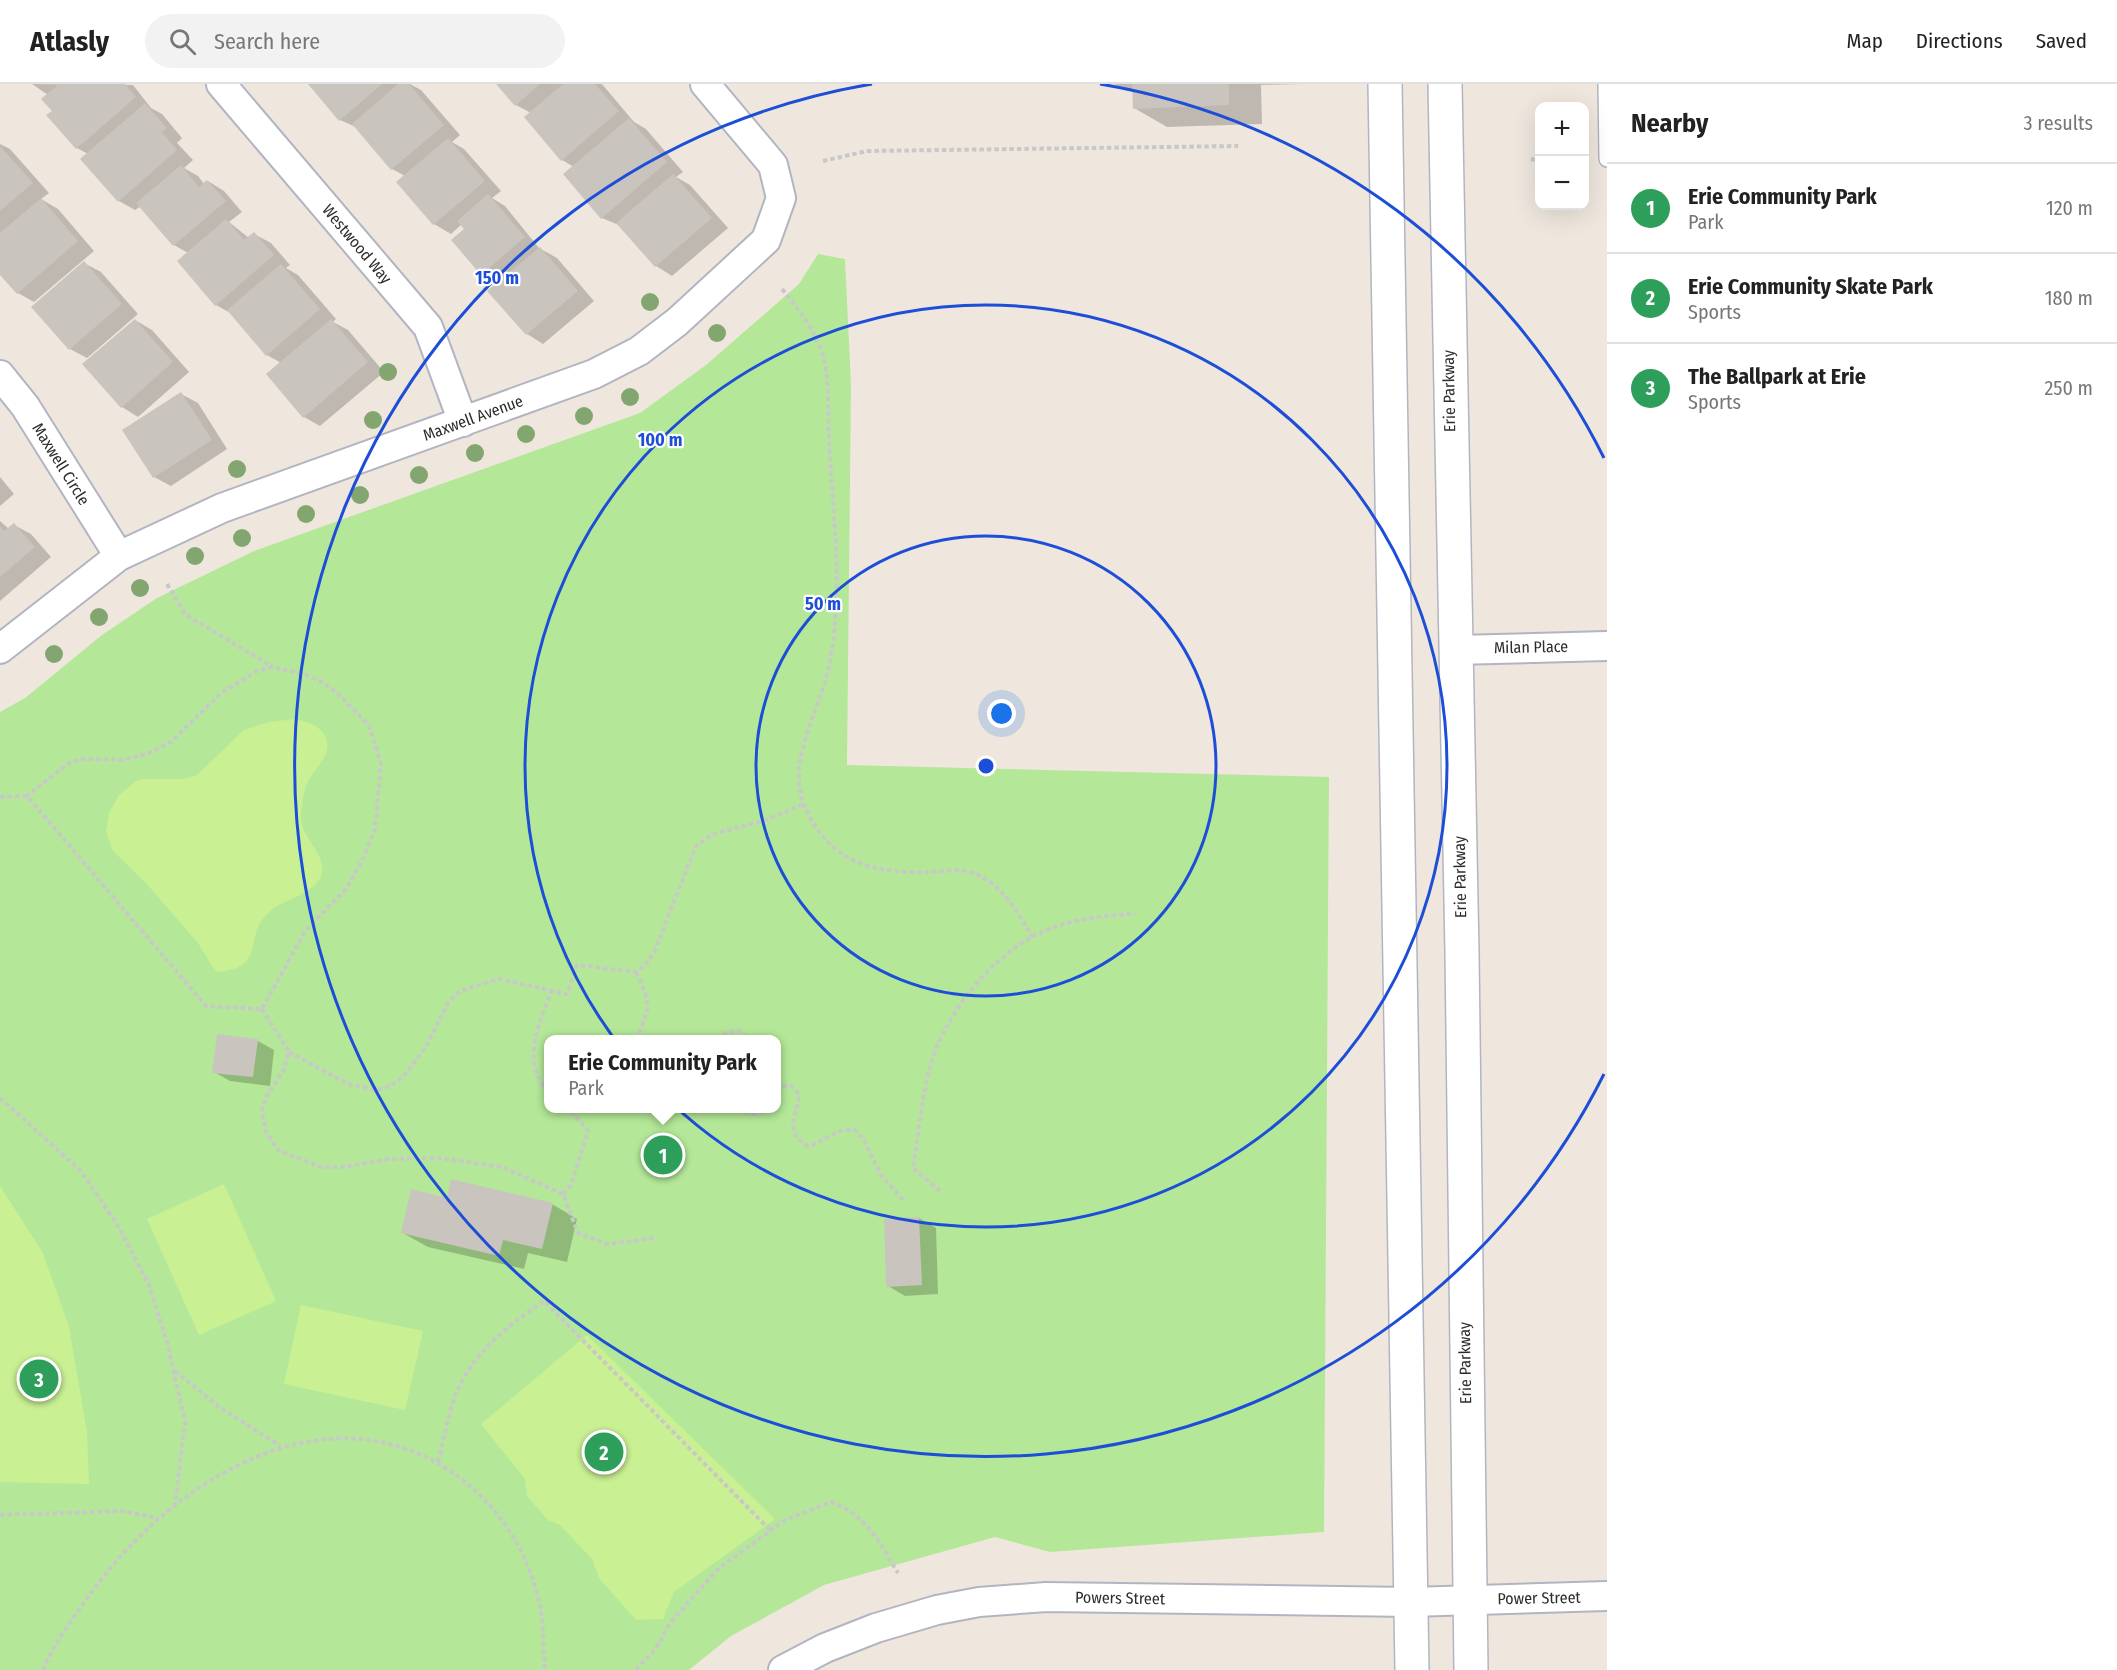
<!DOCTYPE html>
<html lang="en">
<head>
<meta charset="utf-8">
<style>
  :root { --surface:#fff; --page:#f2f2f2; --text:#222; --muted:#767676; --line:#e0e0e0; --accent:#3b61ff }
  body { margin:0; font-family:"Fira Sans Condensed",sans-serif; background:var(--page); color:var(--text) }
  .controls { position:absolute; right:18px; top:18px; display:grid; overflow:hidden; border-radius:12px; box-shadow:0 6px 24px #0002 }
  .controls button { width:54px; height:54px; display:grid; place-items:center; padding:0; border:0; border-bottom:2px solid var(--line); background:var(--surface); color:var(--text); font:30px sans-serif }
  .you { position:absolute; left:1002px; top:630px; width:21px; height:21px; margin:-15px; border:4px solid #fff; border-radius:50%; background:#1a73e8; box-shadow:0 0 0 9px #1a73e833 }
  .badge { display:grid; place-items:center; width:39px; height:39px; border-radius:50%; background:var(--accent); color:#fff; font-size:20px; font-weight:700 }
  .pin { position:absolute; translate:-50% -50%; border:3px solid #fff; box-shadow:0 2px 6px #0006 }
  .popup { position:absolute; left:544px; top:951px; width:237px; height:78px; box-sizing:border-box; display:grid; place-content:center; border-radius:12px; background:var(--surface); filter:drop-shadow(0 2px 4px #0005); font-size:20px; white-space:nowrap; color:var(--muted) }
  .popup b { font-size:22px; color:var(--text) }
  .popup::after { content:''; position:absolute; left:50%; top:100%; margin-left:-12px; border:12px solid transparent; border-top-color:var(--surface) }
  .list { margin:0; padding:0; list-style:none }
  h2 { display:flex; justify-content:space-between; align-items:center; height:78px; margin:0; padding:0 24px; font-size:26px }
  h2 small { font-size:20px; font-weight:400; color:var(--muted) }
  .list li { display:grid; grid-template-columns:39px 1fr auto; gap:18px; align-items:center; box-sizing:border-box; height:90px; padding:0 24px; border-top:2px solid var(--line) }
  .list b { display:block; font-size:22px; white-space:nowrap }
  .list p { margin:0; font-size:20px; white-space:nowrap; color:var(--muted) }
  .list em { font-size:20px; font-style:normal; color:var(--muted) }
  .icon { flex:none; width:33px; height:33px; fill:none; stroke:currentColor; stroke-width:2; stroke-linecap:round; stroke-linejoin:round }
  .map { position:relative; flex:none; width:1607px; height:1586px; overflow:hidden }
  header { display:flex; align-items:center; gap:36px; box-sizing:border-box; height:84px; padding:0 30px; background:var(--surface); border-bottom:2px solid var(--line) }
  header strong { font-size:28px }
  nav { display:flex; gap:33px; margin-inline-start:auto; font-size:21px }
  .search { width:420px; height:54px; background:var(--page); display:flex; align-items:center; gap:15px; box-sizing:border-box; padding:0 21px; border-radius:33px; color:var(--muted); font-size:22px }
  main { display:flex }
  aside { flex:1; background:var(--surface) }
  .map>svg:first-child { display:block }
  .green { fill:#b4e898; fill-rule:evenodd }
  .pitch { fill:#c9f093 }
  .shadow { fill:#0003 }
  .building { fill:#cac4be }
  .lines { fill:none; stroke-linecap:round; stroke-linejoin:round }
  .lane-casing { stroke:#b2b5c1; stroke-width:18 }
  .street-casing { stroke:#b2b5c1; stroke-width:32 }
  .secondary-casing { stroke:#b2b5c1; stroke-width:36 }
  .path { stroke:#c8c8c8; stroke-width:4; stroke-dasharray:4.5 3; stroke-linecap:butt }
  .lane { stroke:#fff; stroke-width:15 }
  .street { stroke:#fff; stroke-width:28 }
  .secondary { stroke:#fff; stroke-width:33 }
  .tree { fill:#83a670 }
  .ring { fill:none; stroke:#1d4ed8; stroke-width:3 }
  .labels { text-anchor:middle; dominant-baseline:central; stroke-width:4.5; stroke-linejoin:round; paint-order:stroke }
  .street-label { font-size:16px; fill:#2c2c2c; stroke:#fff }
  .centre { fill:#1d4ed8; stroke:#fff; stroke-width:3 }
  .ring-label { font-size:18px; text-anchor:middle; font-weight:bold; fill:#1d4ed8; stroke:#fff; stroke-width:4.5; stroke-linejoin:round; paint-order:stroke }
</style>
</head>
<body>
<header>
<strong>Atlasly</strong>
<div class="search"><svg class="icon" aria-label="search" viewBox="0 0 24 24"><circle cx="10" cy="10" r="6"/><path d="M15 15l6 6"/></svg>Search here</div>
<nav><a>Map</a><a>Directions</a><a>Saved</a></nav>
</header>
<main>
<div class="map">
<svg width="1607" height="1586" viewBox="0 0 1607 1586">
  <rect width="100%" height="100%" fill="#efe7de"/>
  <path class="green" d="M818,170L845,175L851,301L847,681L1329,693L1324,1448L1050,1468L995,1453L824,1501L731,1552L689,1586H0V628L25,614L102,551L157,514L254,467L640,329L706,281L799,200ZM549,956H777V1024H549Z"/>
  <g class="pitch">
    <path d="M295,635C308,638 323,642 327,657C331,674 311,687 306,702C303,711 301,724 301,734C301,753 326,770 322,789C317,810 282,815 268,829C242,854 268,884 216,888L198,859L145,798L113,767L106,748L109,729L119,711L136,697L143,695H184L197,691L244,646L269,638Z"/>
    <polygon points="224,1100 276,1217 199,1251 147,1135"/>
    <polygon points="0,1102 43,1169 69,1243 87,1348 89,1400 0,1398"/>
    <polygon points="301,1221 423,1247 405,1326 284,1300"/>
    <polygon points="587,1251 775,1435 674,1508 663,1535 636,1536 599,1494 592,1475 560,1441 548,1436 527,1412 525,1395 481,1340"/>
  </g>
  <g class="shadow">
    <polygon points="32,0 133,1 151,24 162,30 182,54 177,59 193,76 184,84 198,92 204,100 208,97 224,107 242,128 229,138 249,154 254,150 271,159 290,181 286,184 298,191 336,235 333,238 348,246 384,288 320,342 304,333 281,279 267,271 232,230 216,221 188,169 174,161 141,122 135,126 119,117 88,70 77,64 54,27 48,11"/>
    <polygon points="310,0 410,0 421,6 460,51 452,58 464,65 501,107 492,114 505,122 539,164 557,174 594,217 543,260 527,250 499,199 482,190 462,140 451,150 434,140 398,98 405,92 392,85 358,44 340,36"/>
    <polygon points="498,0 602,0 634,38 646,45 683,88 676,93 690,101 728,144 672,192 656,182 621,142 602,134 574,83 562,76 531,29 516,21"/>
    <polygon points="1114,0 1303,0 1261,1 1262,40 1167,43 1134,24 1133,5 1123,5"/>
    <polygon points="0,60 10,65 49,109 41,115 58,125 94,167 34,218 18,209 0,189"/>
    <polygon points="84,179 101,188 138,230 87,274 70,265"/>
    <polygon points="135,236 152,246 189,288 138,333 122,323"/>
    <polygon points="181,310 198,319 227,365 171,402 154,393"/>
    <polygon points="0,393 14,410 0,422"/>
    <polygon points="0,437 9,445 14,441 31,450 51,473 0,517"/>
    <polygon points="258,957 274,966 270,1002 230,997 214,988"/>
    <polygon points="448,1116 552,1120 577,1135 567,1178 528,1169 524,1185 428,1163 403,1149"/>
    <polygon points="919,1134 936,1144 938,1210 905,1212 888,1202"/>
  </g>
  <g class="building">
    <polygon points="59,0 125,0 136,13 76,65 46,31 52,27 41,15"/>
    <polygon points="308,0 382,0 339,37"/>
    <polygon points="398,0 409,0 444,41 391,86 352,40"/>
    <polygon points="496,0 540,0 515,22"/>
    <polygon points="563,0 595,0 619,27 561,77 524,33"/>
    <polygon points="1132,0 1229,0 1229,21 1133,25"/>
    <polygon points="145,19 167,44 162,48 177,66 118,118 80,75"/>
    <polygon points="629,34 667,78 601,135 563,90"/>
    <polygon points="448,54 485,97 433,141 396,98"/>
    <polygon points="0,62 33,99 0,127"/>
    <polygon points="181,81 199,103 207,96 226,117 173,162 136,119"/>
    <polygon points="673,90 712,134 655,183 616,139"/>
    <polygon points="488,110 525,153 481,191 451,156 464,145 457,137"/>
    <polygon points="41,114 78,157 17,210 0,191 0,149"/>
    <polygon points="226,135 244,156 254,148 274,171 215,222 177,177"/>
    <polygon points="540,163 578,207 526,251 487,207"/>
    <polygon points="84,177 122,220 69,266 31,223"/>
    <polygon points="281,180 320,225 266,272 227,226"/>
    <polygon points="135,235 173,278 121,324 82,280"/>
    <polygon points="331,235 368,278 303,334 266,290"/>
    <polygon points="181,308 212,356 153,394 122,346"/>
    <polygon points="14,439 35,463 0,493 0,442 4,447"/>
    <polygon points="217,950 258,955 253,993 212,989"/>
    <polygon points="451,1095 553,1119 542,1165 503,1156 499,1172 401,1149 411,1105 447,1114"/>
    <polygon points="919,1133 922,1201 886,1203 884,1135"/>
  </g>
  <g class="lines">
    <g class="lane-casing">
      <polyline id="lane" points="1606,0 1607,75"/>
    </g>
    <g class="street-casing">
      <g id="street">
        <polyline points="221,0 428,243 463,338"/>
        <polyline points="0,291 25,322 119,472"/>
        <polyline points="0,565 119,472 222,424 594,290 639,267 677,238 766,156 781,114 773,81 705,0"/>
        <polyline points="1455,566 1607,562"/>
        <polyline points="783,1586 825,1564 876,1544 937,1526 979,1518 1046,1513 1410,1518 1607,1512"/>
      </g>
    </g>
    <g class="secondary-casing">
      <g id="secondary">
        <polyline points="1385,0 1412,1586"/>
        <polyline points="1445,0 1462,868 1471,1586"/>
      </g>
    </g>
    <g class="path">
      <polyline points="1531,75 1540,77"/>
      <polyline points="823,77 867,67 1238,62"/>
      <path d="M782,205C797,224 812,242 821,266C830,290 828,330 829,356C833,431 844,508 829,582C820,627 785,677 805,723C829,779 875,790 931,788C949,787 964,783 980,792C1005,804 1018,830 1033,853"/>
      <polyline points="167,500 186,531 273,583"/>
      <polyline points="0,713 27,712 206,922 262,925 305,847 346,805 362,777 375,745 381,680 369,642 341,612 324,599 304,590 273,583 257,587 221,609 171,658 147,670 121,676 82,675 69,679 27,712"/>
      <polyline points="262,925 289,968 283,988 267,1011 262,1026 265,1046 278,1066 321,1083 343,1083 391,1075 439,1074 502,1083 563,1110 578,1149 608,1160 656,1154"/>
      <path d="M636,956C650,921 652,922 636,888"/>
      <polyline points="718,956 727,948 738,946 750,956"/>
      <polyline points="289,968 348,1000 376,1006 390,1002 403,993 426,963 448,919 460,907 499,895 567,910 577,881 636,888 647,879 654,868 696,762 713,750 763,737 804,720"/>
      <path d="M777,1007L782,1002H791L799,1010C798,1032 782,1047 808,1062C824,1058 838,1043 855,1046L864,1056L881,1091L903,1116"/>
      <path d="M549,1008C519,979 540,938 552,906"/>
      <polyline points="0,1014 80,1086 117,1140 149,1201 168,1262 185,1338 175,1420"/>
      <path d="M738,1024C747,1032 759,1032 768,1024"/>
      <path d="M940,1107L913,1084C919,1050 921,1013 931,980C945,931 988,877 1032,853C1063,836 1101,831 1135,830"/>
      <polyline points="563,1110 571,1101 588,1047 568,1024"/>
      <polyline points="175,1287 218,1322 280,1362"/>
      <path d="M438,1378C446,1349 450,1315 466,1290C484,1260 516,1236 544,1217L771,1447"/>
      <polyline points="0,1431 122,1427 157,1434"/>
      <path d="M43,1586C54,1559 74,1533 91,1509C172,1397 329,1296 460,1394C502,1426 529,1470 540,1522C544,1543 543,1565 545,1586"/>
      <path d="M636,1586L656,1564L670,1539L718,1485L785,1436L831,1418C867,1431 879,1458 898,1489"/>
    </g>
    <use href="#lane" class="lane"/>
    <use href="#street" class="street"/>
    <use href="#secondary" class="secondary"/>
  </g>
  <g class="tree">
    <circle cx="650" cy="218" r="9"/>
    <circle cx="717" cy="249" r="9"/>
    <circle cx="388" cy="288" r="9"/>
    <circle cx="630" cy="313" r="9"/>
    <circle cx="584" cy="332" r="9"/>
    <circle cx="373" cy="336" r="9"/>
    <circle cx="526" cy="350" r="9"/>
    <circle cx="475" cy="369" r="9"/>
    <circle cx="237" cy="385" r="9"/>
    <circle cx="419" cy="391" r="9"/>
    <circle cx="360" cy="411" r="9"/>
    <circle cx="306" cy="430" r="9"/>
    <circle cx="242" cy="454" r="9"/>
    <circle cx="195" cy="472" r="9"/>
    <circle cx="140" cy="504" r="9"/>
    <circle cx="99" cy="533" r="9"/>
    <circle cx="54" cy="570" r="9"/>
  </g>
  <g class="ring">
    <circle cx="986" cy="682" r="230"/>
    <circle cx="986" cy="682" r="461"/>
    <path d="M1604 990A691 691 0 1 1 872 0M1100 0A691 691 0 0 1 1604 374"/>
  </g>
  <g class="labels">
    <g class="street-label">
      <text transform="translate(357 160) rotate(50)">Westwood Way</text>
      <text transform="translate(1449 307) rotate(-91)">Erie Parkway</text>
      <text transform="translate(473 334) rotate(-20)">Maxwell Avenue</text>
      <text transform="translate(61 380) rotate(58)">Maxwell Circle</text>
      <text transform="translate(1531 563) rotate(-1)">Milan Place</text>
      <text transform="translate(1460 793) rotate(-91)">Erie Parkway</text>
      <text transform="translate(1465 1279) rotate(-91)">Erie Parkway</text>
      <text transform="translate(1120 1514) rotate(1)">Powers Street</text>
      <text transform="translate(1539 1514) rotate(-1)">Power Street</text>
    </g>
  </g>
  <circle cx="986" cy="682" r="9" class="centre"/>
  <g class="ring-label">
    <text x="497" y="200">150 m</text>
    <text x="660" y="362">100 m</text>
    <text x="823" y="526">50 m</text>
  </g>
</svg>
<div class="controls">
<button>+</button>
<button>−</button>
</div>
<div class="you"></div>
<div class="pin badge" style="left:663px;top:1071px;background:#2e9e5b">1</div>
<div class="popup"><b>Erie Community Park</b>Park</div>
<div class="pin badge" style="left:604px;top:1368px;background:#2e9e5b">2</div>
<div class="pin badge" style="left:39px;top:1295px;background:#2e9e5b">3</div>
</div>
<aside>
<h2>Nearby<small>3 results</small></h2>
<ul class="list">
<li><span class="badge" style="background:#2e9e5b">1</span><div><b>Erie Community Park</b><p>Park</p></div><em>120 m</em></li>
<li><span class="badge" style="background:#2e9e5b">2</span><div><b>Erie Community Skate Park</b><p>Sports</p></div><em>180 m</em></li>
<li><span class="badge" style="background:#2e9e5b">3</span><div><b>The Ballpark at Erie</b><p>Sports</p></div><em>250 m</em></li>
</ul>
</aside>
</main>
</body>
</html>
